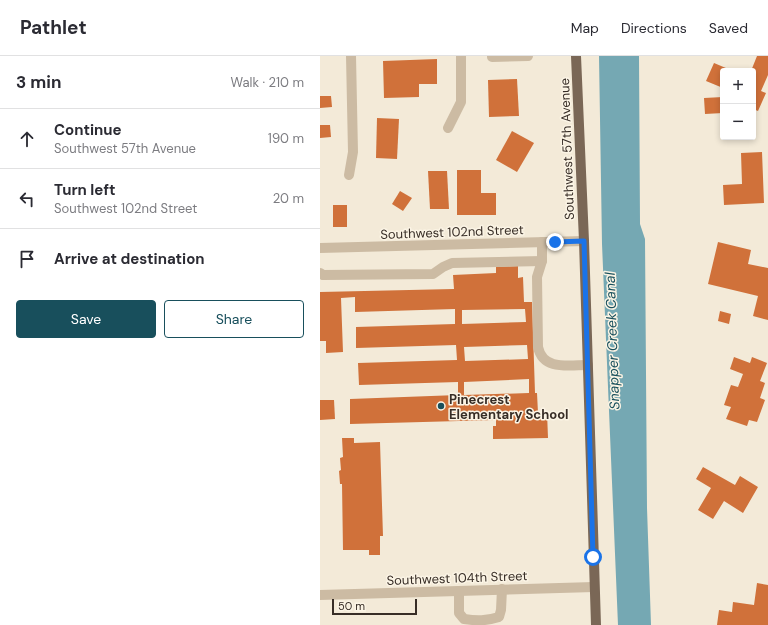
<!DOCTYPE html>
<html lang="en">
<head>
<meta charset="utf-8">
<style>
  :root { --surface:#fff; --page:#f2f2f3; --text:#2b2b33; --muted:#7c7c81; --line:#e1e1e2; --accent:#184f5c }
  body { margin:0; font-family:"DM Sans",sans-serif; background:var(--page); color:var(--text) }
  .controls { position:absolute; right:12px; top:12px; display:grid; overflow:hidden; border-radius:4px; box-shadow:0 2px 6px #0003 }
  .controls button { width:36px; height:36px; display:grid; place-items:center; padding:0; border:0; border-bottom:1px solid var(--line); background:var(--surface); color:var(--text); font:20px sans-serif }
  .scale { position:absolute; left:12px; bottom:10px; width:85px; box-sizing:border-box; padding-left:4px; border:2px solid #372d26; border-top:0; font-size:11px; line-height:14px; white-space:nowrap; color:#372d26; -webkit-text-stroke:3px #fbf4e5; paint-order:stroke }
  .stop { position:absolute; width:12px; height:12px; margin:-9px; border:3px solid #1a73e8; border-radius:50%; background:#fff }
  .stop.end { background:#1a73e8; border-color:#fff; box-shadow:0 1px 4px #0008 }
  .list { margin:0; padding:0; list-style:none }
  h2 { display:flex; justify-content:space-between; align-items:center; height:52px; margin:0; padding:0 16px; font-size:17px }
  h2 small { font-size:13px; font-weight:400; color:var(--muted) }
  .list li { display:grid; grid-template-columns:26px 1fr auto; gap:12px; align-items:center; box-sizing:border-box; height:60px; padding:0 16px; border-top:1px solid var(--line) }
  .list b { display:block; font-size:15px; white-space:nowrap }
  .list p { margin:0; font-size:13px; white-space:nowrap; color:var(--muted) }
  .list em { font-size:13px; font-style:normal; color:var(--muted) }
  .actions { display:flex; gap:8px; padding:12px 16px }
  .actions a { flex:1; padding:9px 0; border:1px solid var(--accent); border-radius:4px; text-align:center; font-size:14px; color:var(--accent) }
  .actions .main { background:var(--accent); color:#fff }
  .icon { flex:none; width:22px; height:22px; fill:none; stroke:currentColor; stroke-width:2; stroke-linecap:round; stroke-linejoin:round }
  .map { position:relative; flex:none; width:448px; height:569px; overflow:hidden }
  header { display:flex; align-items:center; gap:24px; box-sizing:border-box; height:56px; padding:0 20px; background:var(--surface); border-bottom:1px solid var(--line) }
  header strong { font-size:19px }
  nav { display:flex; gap:22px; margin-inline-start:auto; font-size:14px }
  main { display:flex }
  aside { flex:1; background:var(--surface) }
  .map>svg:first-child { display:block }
  .water { fill:#75a8b3 }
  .building { fill:#d0713a; fill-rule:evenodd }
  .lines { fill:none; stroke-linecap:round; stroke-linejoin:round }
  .minor { stroke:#ccbba3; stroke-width:10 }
  .major { stroke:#7a6756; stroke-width:10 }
  .route { stroke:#1a73e8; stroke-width:5 }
  .poi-dot { fill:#184f5c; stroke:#fbf4e5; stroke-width:1.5 }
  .labels { text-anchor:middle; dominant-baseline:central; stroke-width:3; stroke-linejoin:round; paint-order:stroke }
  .street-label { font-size:13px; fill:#372d26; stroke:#fbf4e5 }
  .poi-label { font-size:13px; font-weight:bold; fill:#372d26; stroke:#fbf4e5; text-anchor:start }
  .water-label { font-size:14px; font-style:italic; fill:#184f5c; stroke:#fbf4e5 }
</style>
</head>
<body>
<header>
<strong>Pathlet</strong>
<nav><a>Map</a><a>Directions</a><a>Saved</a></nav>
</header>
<main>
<aside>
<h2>3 min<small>Walk · 210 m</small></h2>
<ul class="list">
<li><svg class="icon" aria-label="ahead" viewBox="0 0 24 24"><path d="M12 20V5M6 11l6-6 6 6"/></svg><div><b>Continue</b><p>Southwest 57th Avenue</p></div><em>190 m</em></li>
<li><svg class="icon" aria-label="left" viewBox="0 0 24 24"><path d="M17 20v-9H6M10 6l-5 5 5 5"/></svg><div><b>Turn left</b><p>Southwest 102nd Street</p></div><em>20 m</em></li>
<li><svg class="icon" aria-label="arrive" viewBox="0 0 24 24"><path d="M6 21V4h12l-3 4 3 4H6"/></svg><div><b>Arrive at destination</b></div></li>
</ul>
<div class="actions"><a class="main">Save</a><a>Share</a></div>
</aside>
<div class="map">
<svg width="448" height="569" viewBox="0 0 448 569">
  <rect width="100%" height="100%" fill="#f3ead8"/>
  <polygon class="water" points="279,0 319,0 320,168 325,183 327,452 331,569 298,569 282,188"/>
  <g class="building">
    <polygon points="437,0 448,0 448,19 441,35 446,37 438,55 433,53 433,15 431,15"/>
    <polygon points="117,3 117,28 99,28 99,41 64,42 63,5"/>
    <polygon points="394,7 413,15 403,15 403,32 386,25"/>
    <polygon points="197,23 199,60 169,61 168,24"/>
    <polygon points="0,40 11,40 12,51 0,52"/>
    <polygon points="403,41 403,57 385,58 384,42"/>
    <polygon points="57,62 79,63 77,103 56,102"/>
    <polygon points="0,69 10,69 11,81 0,82"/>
    <polygon points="192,75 214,87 197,116 176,104"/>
    <polygon points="442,96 444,147 404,149 403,129 422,128 421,97"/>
    <polygon points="137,114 161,114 161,137 176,137 176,159 137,159"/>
    <polygon points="108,115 127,115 129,153 110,153"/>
    <polygon points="80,135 92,142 83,155 72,148"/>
    <rect x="13" y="149" width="14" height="22"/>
    <polygon points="398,186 431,194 428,208 448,212 448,264 433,260 438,240 388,228"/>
    <path d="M198,210V222L203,221L204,246H212L215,337H217L218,357L227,356L228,382L173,383V370H176V364L30,368V343L138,339V326L39,329L38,307L137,304L136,289L36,292V271L135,268V253L35,256V241L21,242L23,296L6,297V285H0V236L134,233L133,219L176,217V211ZM205,253L206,266L142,268V254ZM207,289L208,303L145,305L144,291ZM209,323V337L144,339V326Z"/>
    <polygon points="400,255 411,258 409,268 398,265"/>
    <polygon points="414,301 430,307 432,301 447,307 440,325 445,327 440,342 445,344 437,366 429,364 427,370 406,363 411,351 404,349 411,329 418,331 423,318 410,313"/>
    <polygon points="0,344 14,344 15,363 0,364"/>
    <polygon points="22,382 34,382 34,387 60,386 63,480 60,480 60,499 49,499 49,494 23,494 22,428 20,428 19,415 21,414 20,402 23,401"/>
    <polygon points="383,411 415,429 420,420 438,431 423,457 404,445 393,463 378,454 391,432 376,423"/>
    <polygon points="437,527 448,529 448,569 397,569 399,554 412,556 413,546 434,549"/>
  </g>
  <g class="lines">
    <g class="minor">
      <polyline points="172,0 172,1 208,0"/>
      <polyline points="128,72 141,46 141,0"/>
      <polyline points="29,119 33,96 31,0"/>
      <path d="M222,186V205L217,221L218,291C223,315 249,309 268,309"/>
      <polyline points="0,192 264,185"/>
      <polyline points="0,217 3,219 113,218 123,211 132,207 222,205"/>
      <path d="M139,535V557L144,563C157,565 166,565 179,561L181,554L182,533"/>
      <polyline points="0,539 274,531"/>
    </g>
    <polyline class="major" points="256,0 264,185 276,569"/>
  </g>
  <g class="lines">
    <polyline class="route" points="235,186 264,185 273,501"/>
  </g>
  <circle class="poi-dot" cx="121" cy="350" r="4"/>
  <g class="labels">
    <g class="street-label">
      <text transform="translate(247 93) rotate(-92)">Southwest 57th Avenue</text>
      <text transform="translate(132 176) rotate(-2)">Southwest 102nd Street</text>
      <text transform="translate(137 522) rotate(-2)">Southwest 104th Street</text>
    </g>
    <g class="poi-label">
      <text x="129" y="343">Pinecrest<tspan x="129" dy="15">Elementary School</tspan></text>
    </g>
    <g class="water-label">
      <text transform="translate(292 285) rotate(-92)">Snapper Creek Canal</text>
    </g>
  </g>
</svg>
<div class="controls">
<button>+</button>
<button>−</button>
</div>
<div class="scale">50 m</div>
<div class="stop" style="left:273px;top:501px"></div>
<div class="stop end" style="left:235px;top:186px"></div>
</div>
</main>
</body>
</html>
